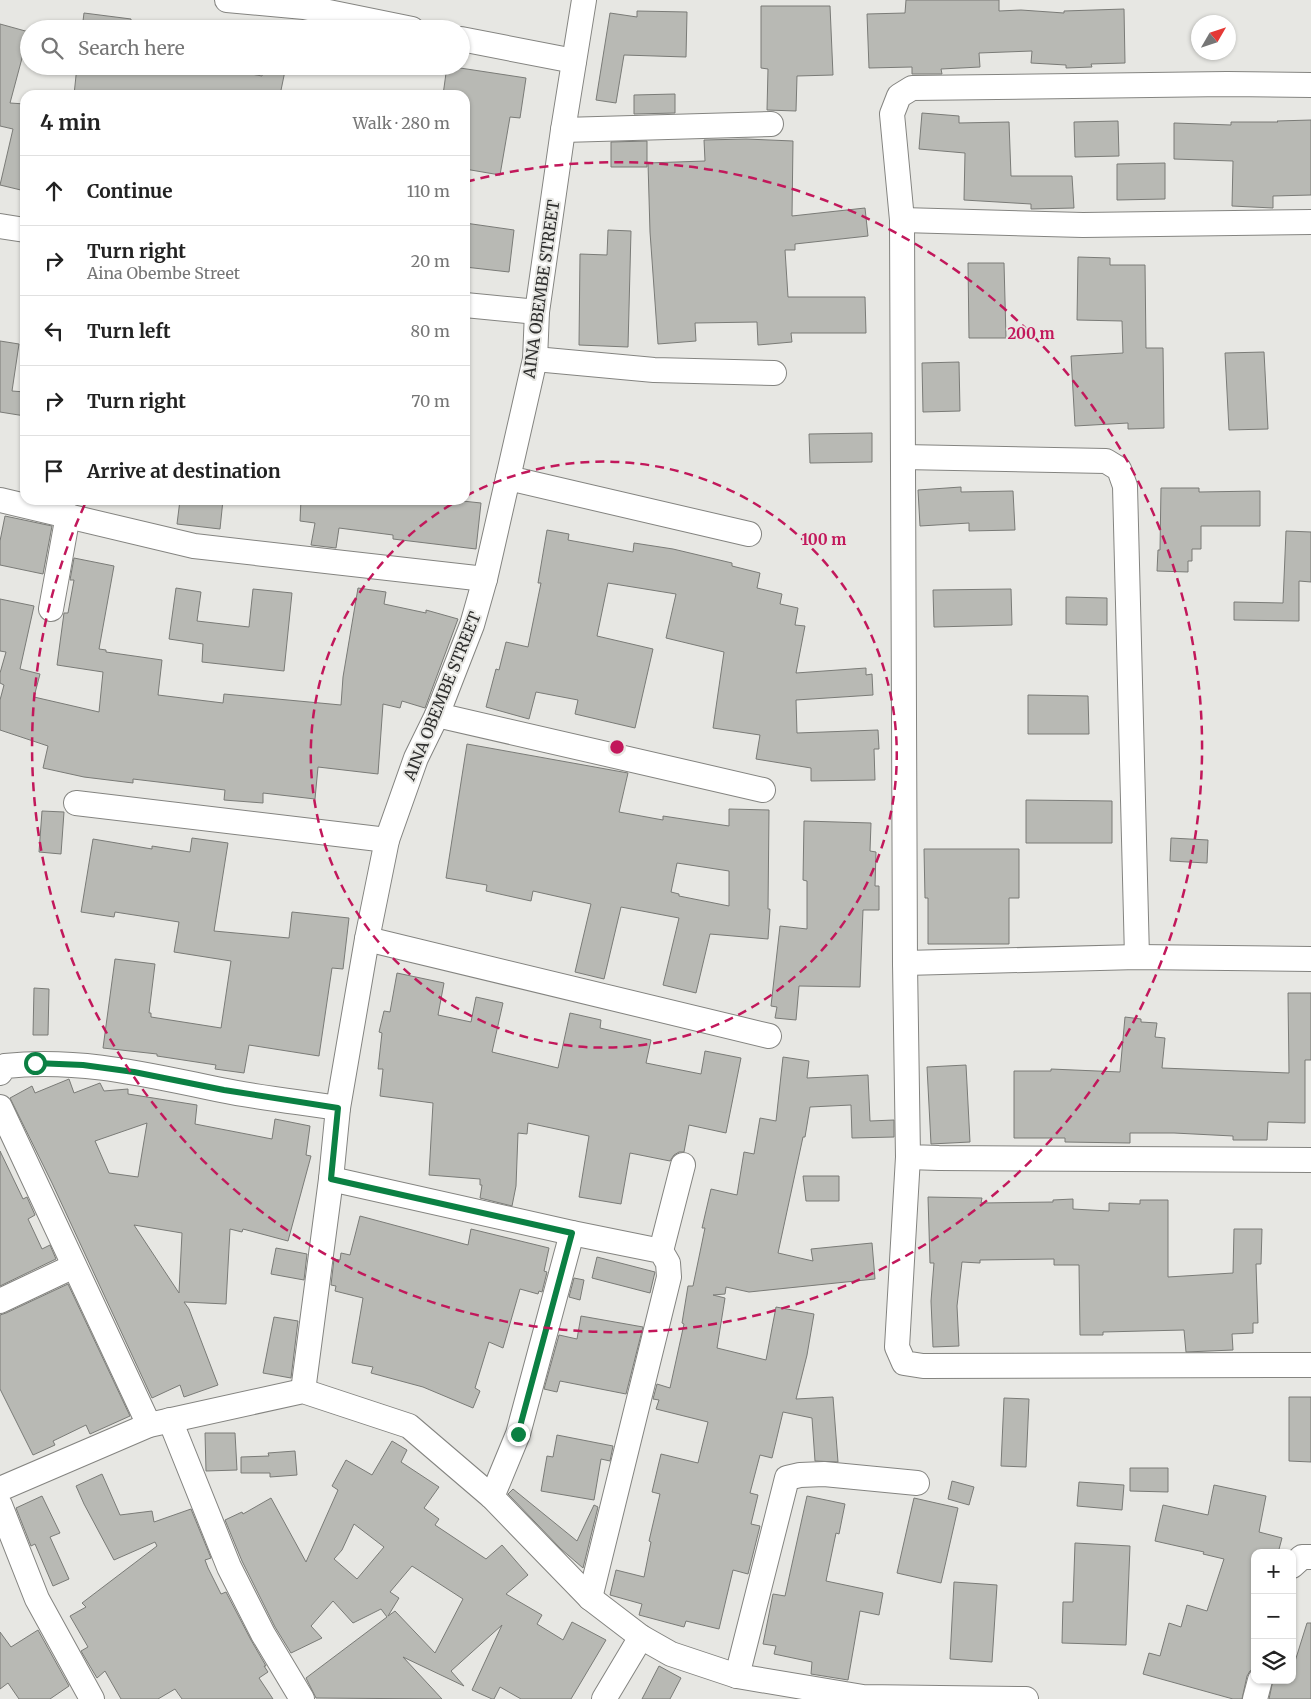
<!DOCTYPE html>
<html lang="en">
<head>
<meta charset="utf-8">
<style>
  :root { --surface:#fff; --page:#f2f2f2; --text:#222; --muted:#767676; --line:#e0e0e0 }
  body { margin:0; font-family:Merriweather,serif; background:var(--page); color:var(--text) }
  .controls { position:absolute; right:15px; bottom:15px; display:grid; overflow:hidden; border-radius:10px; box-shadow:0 1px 4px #0004 }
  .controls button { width:45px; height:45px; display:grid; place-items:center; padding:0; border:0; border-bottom:1px solid var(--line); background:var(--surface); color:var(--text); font:25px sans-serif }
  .compass { position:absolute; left:1191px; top:15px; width:45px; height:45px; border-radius:50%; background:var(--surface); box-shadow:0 1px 4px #0004; rotate:51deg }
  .stop { position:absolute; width:15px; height:15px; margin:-11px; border:4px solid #0b8043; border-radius:50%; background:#fff }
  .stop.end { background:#0b8043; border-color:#fff; box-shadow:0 1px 5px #0008 }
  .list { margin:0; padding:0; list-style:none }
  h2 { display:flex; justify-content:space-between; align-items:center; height:65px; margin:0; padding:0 20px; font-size:21px }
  h2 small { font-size:16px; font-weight:400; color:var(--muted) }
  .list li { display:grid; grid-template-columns:32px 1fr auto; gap:15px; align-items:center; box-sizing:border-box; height:70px; padding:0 20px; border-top:1px solid var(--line) }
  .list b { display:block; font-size:19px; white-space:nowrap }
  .list p { margin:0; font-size:16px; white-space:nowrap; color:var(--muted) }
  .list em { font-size:16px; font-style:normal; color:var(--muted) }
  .icon { flex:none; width:28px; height:28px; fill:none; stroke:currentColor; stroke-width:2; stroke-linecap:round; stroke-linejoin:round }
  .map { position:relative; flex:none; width:1311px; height:1699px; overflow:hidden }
  .search { position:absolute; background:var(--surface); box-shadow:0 1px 4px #0004; left:20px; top:20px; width:450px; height:55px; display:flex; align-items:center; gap:12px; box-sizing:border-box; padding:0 18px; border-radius:28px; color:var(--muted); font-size:19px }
  .panel { position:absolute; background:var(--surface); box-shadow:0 1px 4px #0004; left:20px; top:90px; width:450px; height:415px; border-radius:15px }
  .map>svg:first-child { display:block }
  .building { fill:#b8b9b4; stroke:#7a7b77; fill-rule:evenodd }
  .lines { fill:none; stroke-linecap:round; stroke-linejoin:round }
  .minor-casing { stroke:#848480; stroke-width:26 }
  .minor { stroke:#fff; stroke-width:24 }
  .route { stroke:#0b8043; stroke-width:6 }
  .ring { fill:none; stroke:#c2185b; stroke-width:2.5; stroke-dasharray:9 6 }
  .labels { text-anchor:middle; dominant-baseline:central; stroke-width:4; stroke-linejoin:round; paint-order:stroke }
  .street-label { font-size:16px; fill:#2f2f2e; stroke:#e7e7e3 }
  .centre { fill:#c2185b; stroke:#e7e7e3; stroke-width:2.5 }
  .ring-label { font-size:15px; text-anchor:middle; font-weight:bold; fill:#c2185b; stroke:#e7e7e3; stroke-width:4; stroke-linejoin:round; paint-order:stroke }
</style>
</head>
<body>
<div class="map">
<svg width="1311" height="1699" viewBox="0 0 1311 1699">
  <rect width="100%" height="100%" fill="#e7e7e3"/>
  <g class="building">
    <polygon points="906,0 999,0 999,11 1021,10 1064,13 1064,11 1124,9 1125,63 1091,64 1092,67 1066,68 1066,65 1031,63 1032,51 979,53 980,67 941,69 942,74 912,74 912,67 869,68 867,14 905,13"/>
    <polygon points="761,6 830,6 833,75 797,76 796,111 767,110 768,69 761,68"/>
    <polygon points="637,11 687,12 686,57 624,55 616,103 596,100 610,13 637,17"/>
    <polygon points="84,13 131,19 131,29 82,29"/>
    <polygon points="0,24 29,32 10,103 25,104 25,191 0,185 13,129 0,126"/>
    <polygon points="77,66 208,66 262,76 264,66 286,66 280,95 74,95"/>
    <polygon points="447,66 526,78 520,118 510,117 500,175 465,169 465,95 443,95"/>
    <polygon points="675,94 675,113 634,114 634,95"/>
    <polygon points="922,113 959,116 959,123 1009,122 1011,176 1072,176 1074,208 1031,209 1031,204 964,200 965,153 919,149"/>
    <polygon points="1311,120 1311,195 1273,196 1273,208 1232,206 1233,161 1174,159 1174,123 1231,125 1231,122 1278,122 1277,121"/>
    <polygon points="1118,121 1119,156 1075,157 1074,122"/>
    <polygon points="746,139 793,141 792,216 865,208 868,236 795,244 795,250 785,250 788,297 865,297 866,333 791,333 792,342 758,345 757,322 695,323 696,341 658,344 650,232 648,163 705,161 704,140"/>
    <polygon points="647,141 647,167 611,167 611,142"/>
    <polygon points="1165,163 1165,199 1117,200 1117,164"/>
    <polygon points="465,223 514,230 509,272 465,267"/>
    <polygon points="608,230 631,231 628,347 579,345 580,254 607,255"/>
    <polygon points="1078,257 1110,258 1110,265 1145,265 1146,348 1163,348 1164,428 1128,429 1128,423 1075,426 1071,356 1123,353 1122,321 1077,320"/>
    <polygon points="968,263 1004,263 1006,338 969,338"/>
    <polygon points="0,341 19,344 12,391 25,392 25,416 0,412"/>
    <polygon points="1264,352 1268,429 1229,430 1225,353"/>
    <polygon points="959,362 960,411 923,412 922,363"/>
    <polygon points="872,433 872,462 810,463 809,434"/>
    <polygon points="961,487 961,492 1013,491 1015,530 969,531 969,523 920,526 918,490"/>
    <polygon points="1161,488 1199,488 1199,492 1260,491 1260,526 1201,526 1201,549 1192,549 1192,561 1188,561 1188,572 1157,571 1158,550 1160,550"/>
    <polygon points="180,500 223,500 220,529 177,524"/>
    <polygon points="301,500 453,500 481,503 476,549 393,539 393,535 339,528 336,548 311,545 315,523 300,521"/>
    <polygon points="5,516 52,526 43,574 0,565 0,541"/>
    <polygon points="547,530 569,534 568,540 633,552 634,543 673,549 732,563 732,566 760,573 757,588 782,594 780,604 798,608 795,625 805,626 796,673 866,668 866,675 872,674 873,695 796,700 797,733 878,730 879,749 874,749 875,780 811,781 811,768 756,759 760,735 713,728 724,652 666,638 676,594 608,583 597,636 653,649 635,728 575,714 578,700 536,692 529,719 486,707 496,669 499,670 506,642 528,647 541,583 538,583"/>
    <polygon points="1286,531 1311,532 1311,582 1299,581 1299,621 1234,620 1234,602 1283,603"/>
    <polygon points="74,558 114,566 99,649 106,650 106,652 162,660 158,695 223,703 224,694 341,705 343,677 358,588 386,592 384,604 426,613 426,610 458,619 425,708 402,701 400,708 383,704 378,774 318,767 315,799 263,793 263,803 224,800 225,790 133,779 133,783 84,777 43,768 48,746 0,730 0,700 4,685 0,683 0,673 6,652 0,651 0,599 34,606 20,669 40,674 34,697 99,712 103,672 57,665 64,613 68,613 74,580 70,580"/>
    <polygon points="176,588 201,592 197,621 249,627 253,589 292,593 284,671 202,662 203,644 169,639"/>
    <polygon points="1011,589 1012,625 934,627 933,590"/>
    <polygon points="1066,597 1107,598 1107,625 1066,624"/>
    <polygon points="1028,695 1088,696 1089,734 1028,734"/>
    <path d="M467,744L628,773L619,812L663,820V816L729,826V809L769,810L768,909H770L768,939L710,934L696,993L663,985L679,918L621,907L604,979L575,972L591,904L533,891L531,901L486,891L487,885L446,878ZM677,863L729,871V906L679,896V894L671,892Z"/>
    <polygon points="1026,800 1112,801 1112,843 1026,843"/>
    <polygon points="42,811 64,812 61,854 39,852"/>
    <polygon points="804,821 871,823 870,851 876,852 875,886 879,886 879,910 863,910 860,987 799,986 796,1020 775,1018 777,1007 771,1006 780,926 807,929 807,881 803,880"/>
    <polygon points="192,838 228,843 214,931 289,938 292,912 349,918 343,969 332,968 319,1056 249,1045 244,1073 215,1069 216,1065 157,1056 157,1054 103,1048 115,959 155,964 149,1013 151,1013 151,1017 221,1028 231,961 174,952 179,922 115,912 114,917 81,912 93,839 152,849 152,846 190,852"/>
    <polygon points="1171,838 1208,840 1207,863 1170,861"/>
    <polygon points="924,849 1019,849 1019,898 1009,898 1009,944 928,944 928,898 925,898"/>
    <polygon points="397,973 444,983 438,1015 471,1022 476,997 503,1003 492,1052 558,1068 570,1013 601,1020 600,1028 651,1040 646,1063 701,1074 705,1051 741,1058 726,1133 689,1125 684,1152 679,1152 674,1155 670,1161 630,1153 621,1204 579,1197 589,1136 528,1123 527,1134 518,1133 516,1186 512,1206 480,1198 482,1185 480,1185 480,1179 429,1175 433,1103 380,1096 383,1069 378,1069 382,1033 379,1032 384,1011 390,1012"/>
    <polygon points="34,988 49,989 48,1035 33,1035"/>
    <polygon points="1288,993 1311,993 1311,1060 1305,1060 1305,1123 1268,1122 1267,1140 1233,1140 1233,1136 1174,1133 1130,1133 1130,1143 1065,1142 1065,1138 1014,1138 1014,1071 1051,1071 1051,1069 1120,1072 1125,1017 1141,1019 1141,1022 1157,1023 1155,1037 1165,1038 1162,1068 1289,1073"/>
    <polygon points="783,1057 809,1061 807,1078 868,1075 870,1121 894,1120 894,1137 852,1138 851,1105 810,1107 805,1137 803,1137 778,1253 813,1261 811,1249 872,1243 875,1279 749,1292 726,1287 725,1294 713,1295 725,1298 717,1348 766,1360 776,1307 814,1314 807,1355 796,1399 833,1397 838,1462 815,1461 812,1418 783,1412 772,1458 760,1455 750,1493 758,1495 751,1524 760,1526 748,1574 733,1570 719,1629 686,1621 684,1627 639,1615 642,1604 610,1595 616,1570 644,1577 651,1542 649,1541 660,1494 652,1492 661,1454 698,1463 708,1422 656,1409 659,1400 653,1399 657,1384 670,1388 684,1324 682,1323 688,1286 693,1286 705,1228 702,1228 711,1189 737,1195 744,1152 754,1154 760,1118 776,1121"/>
    <polygon points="966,1065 970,1142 931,1144 927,1067"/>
    <path d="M69,1079L74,1093L100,1083L104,1091L128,1089V1094L197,1105L195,1124L272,1139L275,1119L310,1126L306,1155L311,1156L288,1241L243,1229L242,1232L230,1229L226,1304L184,1302L189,1309L218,1385L184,1397L180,1385L152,1398L52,1183L10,1098L32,1086L35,1093ZM147,1123L138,1177L109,1173L95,1141ZM134,1225L182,1233L179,1293Z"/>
    <polygon points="0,1151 23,1199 27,1197 35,1215 28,1219 42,1249 50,1245 56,1259 0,1286"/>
    <polygon points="803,1176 839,1176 839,1201 806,1201"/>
    <polygon points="928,1197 982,1198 981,1203 1053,1202 1053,1200 1073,1199 1073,1209 1109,1211 1109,1203 1140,1204 1140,1200 1168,1200 1168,1277 1233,1273 1234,1229 1262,1229 1261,1264 1256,1264 1258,1323 1253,1323 1253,1333 1232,1334 1233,1350 1186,1352 1184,1330 1103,1332 1103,1335 1080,1335 1079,1265 1054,1265 1054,1259 980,1260 980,1263 962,1262 957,1306 959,1346 933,1347 931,1301 934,1263 930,1263"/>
    <polygon points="360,1216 468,1245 471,1229 549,1248 544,1271 547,1272 542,1292 539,1291 538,1294 520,1289 503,1348 489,1342 475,1388 480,1391 473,1408 423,1387 371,1373 373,1367 352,1363 363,1298 335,1291 336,1286 331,1285 334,1259 340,1260 341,1253 350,1255"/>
    <polygon points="276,1248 307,1254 304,1280 271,1274"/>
    <polygon points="597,1257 655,1272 650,1293 592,1278"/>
    <polygon points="574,1278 584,1280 580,1300 569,1297"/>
    <polygon points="68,1284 130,1416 90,1434 86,1425 53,1441 55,1445 33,1455 0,1389 0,1315 6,1313"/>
    <polygon points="581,1316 643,1327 626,1394 560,1381 557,1392 544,1389 559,1335 577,1339"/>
    <polygon points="274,1317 298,1321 291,1378 263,1373"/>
    <polygon points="1289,1397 1311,1397 1311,1462 1289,1461"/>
    <polygon points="1004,1398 1029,1399 1026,1467 1001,1466"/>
    <polygon points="205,1433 235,1433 237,1470 206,1471"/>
    <polygon points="557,1435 613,1446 610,1461 601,1459 594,1500 541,1491 547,1456 553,1457"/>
    <path d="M392,1441L407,1450L401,1462L439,1487L424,1508L439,1519L435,1525L486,1559L502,1545L528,1575L506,1594L542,1615L537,1624L563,1640L572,1622L606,1640L571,1699H521L500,1687L494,1699H492L472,1690L502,1625L451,1671L464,1686L403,1657L442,1699L316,1698L306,1678L387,1617L381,1609L353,1623L333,1601L311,1626L322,1638L291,1653L275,1627L242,1561L225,1520L242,1512L243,1514L271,1498L306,1562L338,1490L332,1486L346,1460L372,1475ZM354,1524L384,1547L357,1579L334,1559L342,1550ZM412,1566L463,1599L435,1653L395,1611L388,1616L399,1598L390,1592Z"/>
    <polygon points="295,1451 297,1475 270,1477 270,1473 241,1473 241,1457 269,1456 268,1453"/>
    <polygon points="1130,1468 1168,1468 1168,1492 1130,1491"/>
    <polygon points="102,1474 120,1515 152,1511 154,1522 191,1509 211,1558 205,1560 208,1568 221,1594 226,1592 251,1640 266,1666 264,1666 268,1672 259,1678 273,1699 182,1699 175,1689 158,1699 121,1699 105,1671 97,1678 94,1673 81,1651 88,1647 70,1616 86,1607 82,1603 157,1546 155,1542 114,1560 84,1504 76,1486"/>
    <polygon points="952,1481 974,1487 969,1505 948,1499"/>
    <polygon points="1079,1482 1124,1485 1122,1510 1077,1506"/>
    <polygon points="1214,1485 1266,1496 1259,1532 1282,1538 1278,1553 1255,1553 1255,1668 1250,1671 1247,1676 1242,1699 1233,1699 1143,1674 1149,1653 1160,1656 1169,1623 1181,1627 1187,1605 1207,1611 1224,1559 1203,1554 1204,1552 1155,1541 1163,1505 1208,1515"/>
    <polygon points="513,1489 577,1541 594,1505 598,1507 583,1568 561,1549 508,1494"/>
    <polygon points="42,1496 60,1533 50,1537 69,1579 53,1586 35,1544 31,1546 16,1508"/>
    <polygon points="807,1496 845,1504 839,1534 836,1533 826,1581 883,1593 879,1615 860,1611 848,1680 811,1674 812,1662 774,1654 776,1646 763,1644 773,1594 785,1596"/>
    <polygon points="914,1498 958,1508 941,1583 897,1573"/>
    <polygon points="1075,1543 1130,1546 1126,1645 1062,1643 1063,1602 1073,1602"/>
    <polygon points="954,1582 997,1585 992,1662 950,1659"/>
    <polygon points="1307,1623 1311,1623 1311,1699 1269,1699 1273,1680 1292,1680 1292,1671"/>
    <polygon points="38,1630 69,1686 50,1699 19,1699 8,1683 0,1689 0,1632 11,1647"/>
    <polygon points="659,1666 681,1678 670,1699 642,1699"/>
  </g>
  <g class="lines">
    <g class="minor-casing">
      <g id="minor">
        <polyline points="227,0 304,7 412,29"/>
        <polyline points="461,39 574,61"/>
        <polyline points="1311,85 1227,84 912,88 899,96 892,114 902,220 905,963 908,1157 939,1158 1311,1160"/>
        <polyline points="563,130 771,124"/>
        <polyline points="902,220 1083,225 1311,222"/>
        <polyline points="0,226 25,230"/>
        <polyline points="465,305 537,312"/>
        <polyline points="535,359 654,370 774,373"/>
        <polyline points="903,457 1106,461 1119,469 1125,486 1137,957"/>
        <polyline points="508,478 749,534"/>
        <polyline points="0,500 194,546 485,579"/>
        <polyline points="51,609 68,515"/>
        <polyline points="437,715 763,790"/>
        <polyline points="76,803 387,840"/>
        <polyline points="367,939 769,1036"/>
        <polyline points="905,963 1137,957 1311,959"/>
        <path d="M0,1073L5,1066C81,1058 147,1075 221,1090C260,1098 299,1102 338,1108"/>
        <polyline points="0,1107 149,1425"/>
        <polyline points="908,1157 897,1347 904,1363 923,1366 1311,1365"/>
        <polyline points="331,1179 572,1233 661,1251 668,1263 669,1277 590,1598"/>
        <polyline points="661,1251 683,1165"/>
        <polyline points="0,1301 74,1266"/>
        <polyline points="303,1391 331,1179 338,1108 367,939 387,840 416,758 437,715 472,625 485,579 535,359 537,312 563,130 584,0"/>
        <polyline points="170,1420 229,1567 263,1634 302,1699"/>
        <polyline points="0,1489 149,1425 303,1391 409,1426 492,1497 590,1598 641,1637 671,1654 737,1676 863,1697 1026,1699"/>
        <polyline points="492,1497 518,1434 572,1233"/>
        <polyline points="0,1505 37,1599 92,1699"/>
        <polyline points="1292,1566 1302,1557 1311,1557"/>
        <polyline points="737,1676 787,1478 800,1475 824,1474 917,1483"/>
        <polyline points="604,1699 641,1637"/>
        <polyline points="1255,1699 1260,1680"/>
      </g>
    </g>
    <use href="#minor" class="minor"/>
  </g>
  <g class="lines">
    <polyline class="route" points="35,1063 83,1065 134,1072 224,1090 338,1108 331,1179 572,1233 518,1434"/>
  </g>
  <g class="ring">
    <path d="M466 496A293 293 0 1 1 457 501"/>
    <path d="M466 182A585 585 0 1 1 85 504"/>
  </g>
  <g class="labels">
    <g class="street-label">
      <text transform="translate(541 289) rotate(-82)">AINA OBEMBE STREET</text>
      <text transform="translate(442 696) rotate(-68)">AINA OBEMBE STREET</text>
    </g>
  </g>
  <circle cx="617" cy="747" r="8" class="centre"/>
  <g class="ring-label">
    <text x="1031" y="339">200 m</text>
    <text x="824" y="545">100 m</text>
  </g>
</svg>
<div class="controls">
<button>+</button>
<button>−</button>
<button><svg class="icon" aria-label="layers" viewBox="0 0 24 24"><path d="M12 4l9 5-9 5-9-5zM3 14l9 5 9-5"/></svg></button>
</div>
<svg class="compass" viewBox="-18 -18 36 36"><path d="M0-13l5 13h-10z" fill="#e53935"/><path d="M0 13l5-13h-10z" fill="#767676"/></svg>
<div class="stop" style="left:35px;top:1063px"></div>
<div class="stop end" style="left:518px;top:1434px"></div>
<div class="search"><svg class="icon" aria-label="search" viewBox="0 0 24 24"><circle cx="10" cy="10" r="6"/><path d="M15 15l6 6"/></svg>Search here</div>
<section class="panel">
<h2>4 min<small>Walk · 280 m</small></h2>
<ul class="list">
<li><svg class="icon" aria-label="ahead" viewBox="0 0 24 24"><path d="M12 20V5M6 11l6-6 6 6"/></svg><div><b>Continue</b></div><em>110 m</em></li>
<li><svg class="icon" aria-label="right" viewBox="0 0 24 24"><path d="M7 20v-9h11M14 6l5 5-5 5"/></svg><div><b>Turn right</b><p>Aina Obembe Street</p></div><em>20 m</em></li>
<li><svg class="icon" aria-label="left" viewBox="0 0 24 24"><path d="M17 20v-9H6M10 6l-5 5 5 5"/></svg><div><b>Turn left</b></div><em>80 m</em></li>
<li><svg class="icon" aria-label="right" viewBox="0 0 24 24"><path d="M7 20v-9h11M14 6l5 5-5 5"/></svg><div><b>Turn right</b></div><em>70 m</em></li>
<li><svg class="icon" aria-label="arrive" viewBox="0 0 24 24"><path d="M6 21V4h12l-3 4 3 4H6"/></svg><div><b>Arrive at destination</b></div></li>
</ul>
</section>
</div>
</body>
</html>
